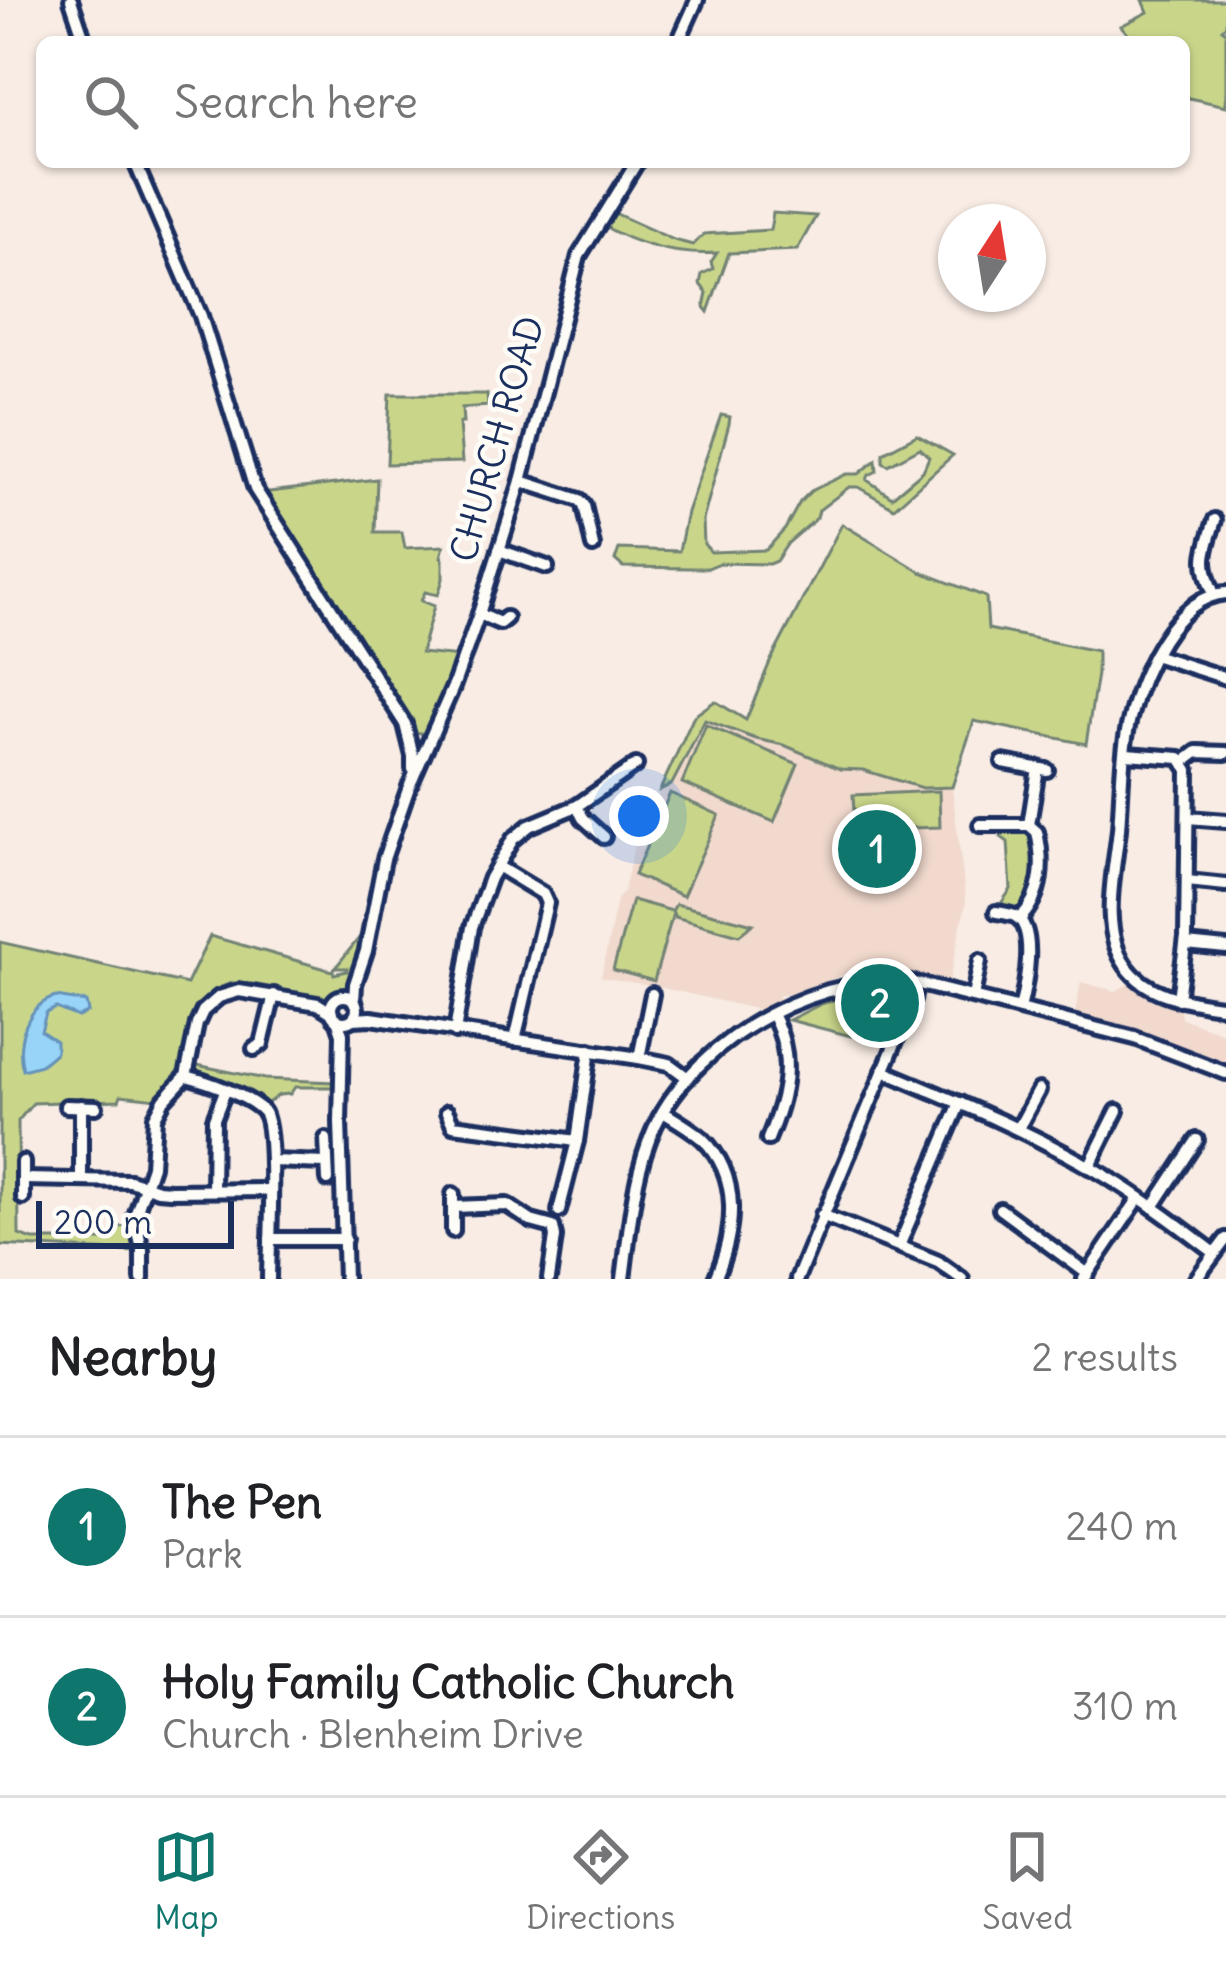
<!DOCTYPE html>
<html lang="en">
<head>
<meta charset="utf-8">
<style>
  :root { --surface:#fff; --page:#f6f6f6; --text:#202124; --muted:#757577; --line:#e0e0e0; --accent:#0f766e }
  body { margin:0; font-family:Delius,sans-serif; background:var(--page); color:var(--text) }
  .compass { position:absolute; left:938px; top:204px; width:108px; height:108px; border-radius:50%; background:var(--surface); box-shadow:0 3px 9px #0004; rotate:12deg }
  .scale { position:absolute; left:36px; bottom:30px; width:198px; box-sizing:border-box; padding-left:12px; border:6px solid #1b2f5e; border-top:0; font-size:33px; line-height:42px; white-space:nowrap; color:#1b2f5e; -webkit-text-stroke:9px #fdfcf7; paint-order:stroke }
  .you { position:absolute; left:639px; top:816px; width:42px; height:42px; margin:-30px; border:9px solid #fff; border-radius:50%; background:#1a73e8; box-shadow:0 0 0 18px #1a73e833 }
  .badge { display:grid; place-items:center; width:78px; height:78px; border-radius:50%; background:var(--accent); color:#fff; font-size:39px; font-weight:700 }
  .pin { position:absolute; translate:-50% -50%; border:6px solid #fff; box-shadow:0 3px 12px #0006 }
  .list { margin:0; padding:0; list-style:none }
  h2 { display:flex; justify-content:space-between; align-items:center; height:156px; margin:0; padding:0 48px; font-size:51px }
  h2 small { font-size:39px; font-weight:400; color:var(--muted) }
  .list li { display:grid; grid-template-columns:78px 1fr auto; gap:36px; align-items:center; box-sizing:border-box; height:180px; padding:0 48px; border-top:3px solid var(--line) }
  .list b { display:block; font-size:45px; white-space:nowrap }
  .list p { margin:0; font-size:39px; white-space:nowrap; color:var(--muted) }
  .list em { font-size:39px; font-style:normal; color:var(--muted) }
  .icon { flex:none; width:66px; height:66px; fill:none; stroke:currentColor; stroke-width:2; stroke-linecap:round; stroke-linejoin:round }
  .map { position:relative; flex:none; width:1226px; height:1279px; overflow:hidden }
  .search { position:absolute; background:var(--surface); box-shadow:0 3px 9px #0004; left:36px; right:36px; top:36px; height:132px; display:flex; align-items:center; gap:30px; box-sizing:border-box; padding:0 42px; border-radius:18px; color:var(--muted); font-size:45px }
  .sheet { height:516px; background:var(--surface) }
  nav { display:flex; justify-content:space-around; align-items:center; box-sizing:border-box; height:168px; border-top:3px solid var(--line); background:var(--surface); font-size:33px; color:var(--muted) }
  nav a { display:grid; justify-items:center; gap:6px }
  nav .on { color:var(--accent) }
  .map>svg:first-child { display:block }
  .built { fill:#f1d9cd }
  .green { fill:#c9d68a; stroke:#728274; stroke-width:3 }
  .water { fill:#98d4f8; stroke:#6692ba; stroke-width:3 }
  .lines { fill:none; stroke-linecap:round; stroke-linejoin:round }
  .minor-casing { stroke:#1b2f5e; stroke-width:20 }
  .minor { stroke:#fdfcf7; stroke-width:10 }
  .labels { text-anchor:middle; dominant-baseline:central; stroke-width:9; stroke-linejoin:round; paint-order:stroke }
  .street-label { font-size:36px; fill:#1b2f5e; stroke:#fdfcf7 }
</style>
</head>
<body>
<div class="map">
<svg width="1226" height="1279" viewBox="0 0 1226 1279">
  <rect width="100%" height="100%" fill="#f8ece4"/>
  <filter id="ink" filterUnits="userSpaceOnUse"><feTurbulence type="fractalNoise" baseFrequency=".00833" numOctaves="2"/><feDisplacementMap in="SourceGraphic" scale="24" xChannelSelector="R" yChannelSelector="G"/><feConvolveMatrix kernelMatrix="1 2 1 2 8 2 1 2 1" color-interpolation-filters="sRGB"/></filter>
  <g filter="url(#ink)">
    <g class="built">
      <polygon points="715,701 784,745 839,769 863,770 922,788 952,787 966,903 949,981 915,974 885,972 881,967 862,967 795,994 778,995 778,1005 764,1011 654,986 601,977 617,900 624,891 634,845 651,820 649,815 694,716"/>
      <polygon points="1081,982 1115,991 1132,982 1155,998 1180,1008 1181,1018 1226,1034 1226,1070 1142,1035 1074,1019"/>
    </g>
    <g class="green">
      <polygon points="1143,0 1226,0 1226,25 1222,29 1226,32 1226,106 1184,97 1184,42 1135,42 1121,26 1148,12"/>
      <path d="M610,211L674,240L693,245L704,234L770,230L773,213L816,216L797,250L729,253L708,312L704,307L707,293L700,284L702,274L713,269L711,262L717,253C677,256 636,245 602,225Z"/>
      <polygon points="390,394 487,394 488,406 462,408 463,423 459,423 462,462 387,464"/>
      <polygon points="721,415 730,417 729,424 703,520 704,544 711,552 766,550 785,529 800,502 811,491 847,474 859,474 876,460 877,471 869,475 867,480 892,497 923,471 929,457 920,448 888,465 883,462 883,453 917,435 953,455 894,508 858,487 849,487 819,510 817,518 788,543 776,561 769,564 719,563 708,568 692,568 623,567 615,560 619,549 679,551 687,512"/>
      <polygon points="377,479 375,532 402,532 405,548 444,546 441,557 443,559 443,579 438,595 425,592 421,601 434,606 421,653 460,657 437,714 424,734 416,732 408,724 261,493"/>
      <polygon points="842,524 921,572 986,597 988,629 1097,651 1097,674 1086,744 974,721 952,787 922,788 863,770 840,769 784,745 756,739 705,720 672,784 660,790 694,716 715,701 746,720 770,662"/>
      <polygon points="706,725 798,764 774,822 682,783"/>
      <polygon points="939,791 940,827 855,830 853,795"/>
      <polygon points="670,793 719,815 683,896 634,875"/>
      <polygon points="1024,830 1033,836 1036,845 1037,869 1034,894 1020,912 1006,909 1002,902 1011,889 1008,842 1001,837 1003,832"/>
      <polygon points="899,832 900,865 856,867 855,834"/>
      <polygon points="632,900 672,911 676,904 753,924 739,935 675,917 673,913 654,981 613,970"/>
      <path d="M363,933H367L352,980L349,986L329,997L322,998L253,984L232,983C181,999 192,1037 176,1077C172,1085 162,1093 157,1099L121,1095L119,1100L33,1103L18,1121L19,1235L33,1240H103L117,1227L130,1226L135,1252L0,1245V942L187,984L210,936L333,971L334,974L347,971V968H335Z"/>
      <polygon points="852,994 847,1006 851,1008 850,1012 854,1014 856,1010 862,1013 851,1036 789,1020 821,1004"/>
      <path d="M192,1064L265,1079L334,1082V1087H295L290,1094L279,1095L265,1105C244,1089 206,1086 192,1064Z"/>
    </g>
    <path class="water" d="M56,997L86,1002L88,1012L78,1017L56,1008L46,1013L41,1031L56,1041V1052L41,1065L23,1070C15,1042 27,1004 56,997Z"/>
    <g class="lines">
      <g class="minor-casing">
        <g id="minor">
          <polyline points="71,0 85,42"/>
          <polyline points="678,42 697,0"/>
          <polyline points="135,162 201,316 255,489 405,724 413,756 413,769"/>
          <polyline points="521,481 580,500 584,505 593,546"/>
          <polyline points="499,550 547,567"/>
          <path d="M1226,593C1174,597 1141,674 1130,718C1121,753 1122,793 1119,829C1115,872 1099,928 1126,966C1149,998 1190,1001 1226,1007"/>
          <path d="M1214,594C1199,561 1205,552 1215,520"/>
          <polyline points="479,614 500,623 506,618"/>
          <polyline points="1154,655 1226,678"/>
          <polyline points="1126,754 1180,758 1188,770 1186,937 1178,999"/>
          <polyline points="1185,761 1197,752 1226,753"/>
          <polyline points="1003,762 1047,770"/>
          <polyline points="577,806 583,818 604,837"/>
          <polyline points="1188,818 1226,821"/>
          <path d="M980,825H1029L1037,832C1044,864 1043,894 1020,919"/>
          <polyline points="1029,825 1038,768"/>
          <polyline points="497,866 543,894 547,903 515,1040"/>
          <polyline points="1187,881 1226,885"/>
          <path d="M996,912C998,912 1014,915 1015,916C1038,928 1025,989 1020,1009"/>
          <polyline points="1186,944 1226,948"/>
          <circle cx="344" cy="1009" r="13"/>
          <polyline points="973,997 980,961"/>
          <polyline points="354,1002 355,984 366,951 384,859 409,787 453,687 479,614 521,481 579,256 637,162"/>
          <polyline points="337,1019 342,1034 340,1122 345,1279"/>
          <polyline points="353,1019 371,1018 639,1058 669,1064 688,1078"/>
          <polyline points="455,1032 472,927 490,878 513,839 529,826 577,806 636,765"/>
          <polyline points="254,1049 262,1044 274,995"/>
          <polyline points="639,1058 652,994"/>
          <path d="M883,1071C963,1104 1043,1137 1117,1183C1151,1204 1183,1229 1215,1253"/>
          <path d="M186,1076C206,1081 249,1096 263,1111C277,1127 269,1251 269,1279"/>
          <polyline points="66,1106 96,1107"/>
          <polyline points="447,1112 453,1125 577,1141"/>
          <path d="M663,1112C676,1120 690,1128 702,1138C742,1176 735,1233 715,1279"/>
          <polyline points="1018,1129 1039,1090"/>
          <polyline points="326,1139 328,1180"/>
          <path d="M768,1139C786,1096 795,1058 773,1016"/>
          <polyline points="271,1161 326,1163"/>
          <polyline points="1089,1167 1117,1111"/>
          <polyline points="23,1179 130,1181 158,1190 170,1191 270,1190"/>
          <polyline points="81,1179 81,1106"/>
          <polyline points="213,1190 214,1119 225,1091"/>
          <polyline points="453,1194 453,1231"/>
          <polyline points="23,1198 23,1162"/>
          <polyline points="453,1207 507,1205 531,1221 553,1227 555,1237 549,1279"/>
          <polyline points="1153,1207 1197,1140"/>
          <polyline points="1000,1209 1088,1274"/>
          <polyline points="559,1211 577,1141 590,1050"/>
          <polyline points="822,1215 938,1262 962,1279"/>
          <polyline points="270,1239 345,1239"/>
          <polyline points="899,1246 960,1103"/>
          <polyline points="142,1279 142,1250 135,1216 152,1166 155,1117 164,1100 186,1076 197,1024 203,1011 219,997 239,991 318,1004 332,1013"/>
          <path d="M623,1279C630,1228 633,1173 655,1126C697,1037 827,966 924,985L1135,1038L1226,1073"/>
          <polyline points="797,1279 913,1000 916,984"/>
          <polyline points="1084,1279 1139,1198"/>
          <polyline points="1196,1279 1226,1239"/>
        </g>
      </g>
      <use href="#minor" class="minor"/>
    </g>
  </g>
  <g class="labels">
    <g class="street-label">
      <text transform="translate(497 439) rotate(-74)">CHURCH ROAD</text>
    </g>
  </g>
</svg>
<svg class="compass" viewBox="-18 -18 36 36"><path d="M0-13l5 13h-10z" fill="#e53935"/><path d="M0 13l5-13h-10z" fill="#757577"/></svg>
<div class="scale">200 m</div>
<div class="you"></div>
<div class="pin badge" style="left:877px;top:849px">1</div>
<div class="pin badge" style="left:880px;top:1003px">2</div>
<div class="search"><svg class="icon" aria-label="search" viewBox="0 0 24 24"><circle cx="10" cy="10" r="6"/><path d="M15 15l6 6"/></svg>Search here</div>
</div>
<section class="sheet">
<h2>Nearby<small>2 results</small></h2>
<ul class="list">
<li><span class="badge">1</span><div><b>The Pen</b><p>Park</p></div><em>240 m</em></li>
<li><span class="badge">2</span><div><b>Holy Family Catholic Church</b><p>Church · Blenheim Drive</p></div><em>310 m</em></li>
</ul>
</section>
<nav>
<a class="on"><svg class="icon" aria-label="map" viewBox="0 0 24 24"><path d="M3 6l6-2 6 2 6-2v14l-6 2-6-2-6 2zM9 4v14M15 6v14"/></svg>Map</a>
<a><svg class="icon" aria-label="directions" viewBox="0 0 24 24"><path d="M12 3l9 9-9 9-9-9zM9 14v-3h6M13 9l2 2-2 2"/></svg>Directions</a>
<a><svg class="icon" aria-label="saved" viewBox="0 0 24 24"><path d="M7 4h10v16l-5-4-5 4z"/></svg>Saved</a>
</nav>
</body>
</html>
